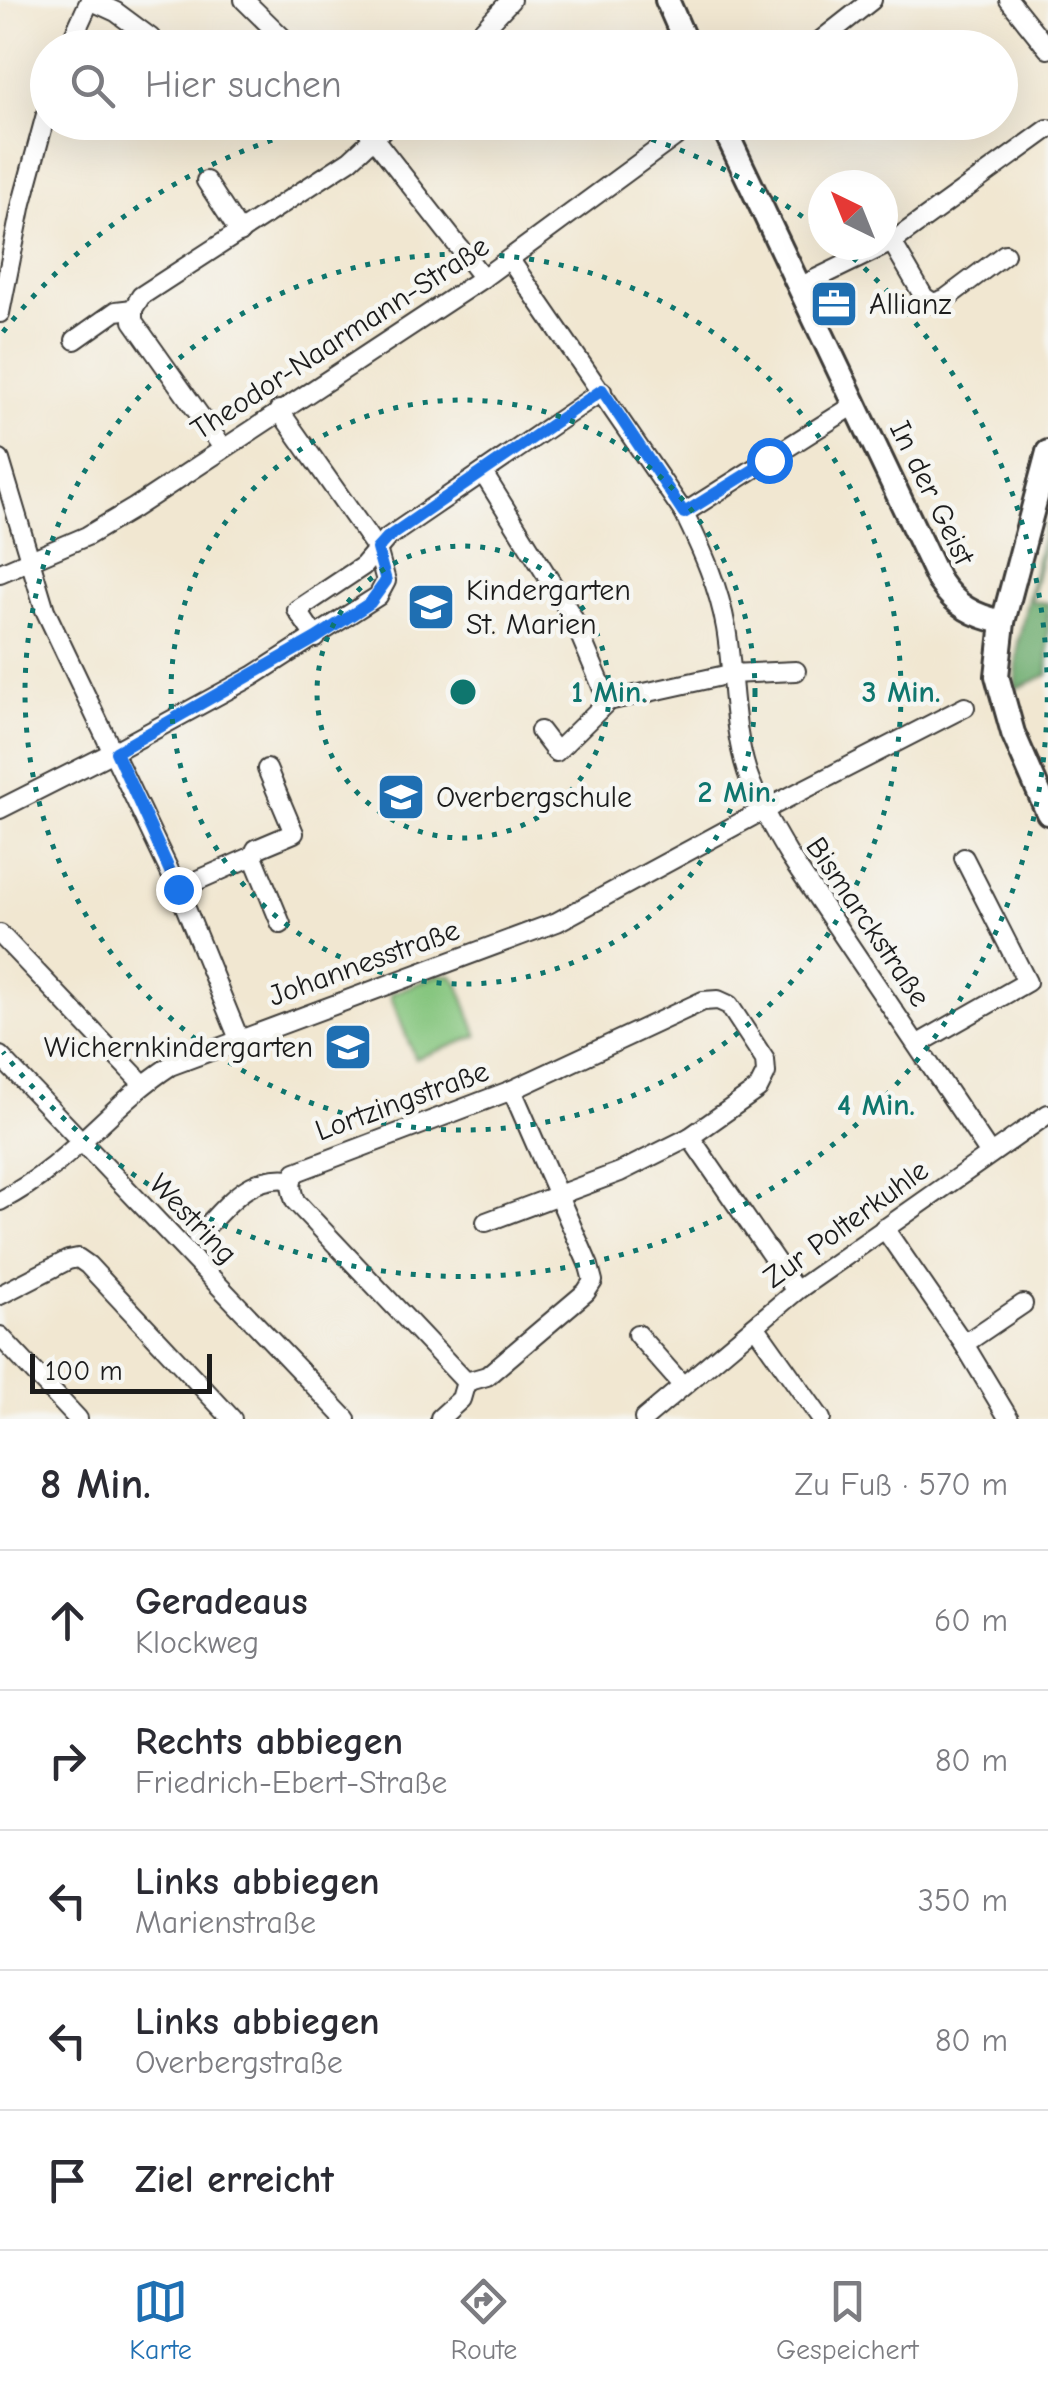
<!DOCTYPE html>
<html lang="de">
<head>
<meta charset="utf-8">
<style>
  :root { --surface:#fff; --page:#f2f2f3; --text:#2b2b33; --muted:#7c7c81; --line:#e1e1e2; --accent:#1f6fb2 }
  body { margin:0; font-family:"Comic Neue",sans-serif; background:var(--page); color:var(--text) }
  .compass { position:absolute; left:808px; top:170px; width:90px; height:90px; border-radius:50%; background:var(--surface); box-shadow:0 10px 40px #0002; rotate:317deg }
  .scale { position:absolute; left:30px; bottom:25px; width:182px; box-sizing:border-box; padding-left:10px; border:5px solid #1c1c1c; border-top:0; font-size:28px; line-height:35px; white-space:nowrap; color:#1c1c1c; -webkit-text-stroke:8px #f6f6f2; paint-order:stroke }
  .stop { position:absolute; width:30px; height:30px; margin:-22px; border:8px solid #1a73e8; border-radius:50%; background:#fff }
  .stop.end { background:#1a73e8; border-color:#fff; box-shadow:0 2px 10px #0008 }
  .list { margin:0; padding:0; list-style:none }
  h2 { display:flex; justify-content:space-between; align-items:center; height:130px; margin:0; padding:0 40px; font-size:42px }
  h2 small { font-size:32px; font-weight:400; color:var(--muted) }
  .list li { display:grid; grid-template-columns:65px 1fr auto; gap:30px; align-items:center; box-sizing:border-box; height:140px; padding:0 40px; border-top:2px solid var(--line) }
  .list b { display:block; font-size:38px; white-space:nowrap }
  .list p { margin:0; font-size:32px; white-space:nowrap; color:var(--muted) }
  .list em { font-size:32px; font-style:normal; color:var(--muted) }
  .icon { flex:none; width:55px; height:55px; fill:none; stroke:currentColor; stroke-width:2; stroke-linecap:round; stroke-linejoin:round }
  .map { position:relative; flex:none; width:1048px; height:1419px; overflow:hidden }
  .search { position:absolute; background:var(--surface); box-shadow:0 10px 40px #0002; left:30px; right:30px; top:30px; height:110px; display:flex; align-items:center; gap:25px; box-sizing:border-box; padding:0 35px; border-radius:55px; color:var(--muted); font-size:38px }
  .sheet { height:830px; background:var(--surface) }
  nav { display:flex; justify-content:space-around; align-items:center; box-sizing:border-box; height:140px; border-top:2px solid var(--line); background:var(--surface); font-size:28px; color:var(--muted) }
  nav a { display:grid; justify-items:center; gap:5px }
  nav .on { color:var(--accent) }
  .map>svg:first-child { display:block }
  .green { fill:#84c57d; stroke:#50704c; stroke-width:2.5 }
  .forest { fill:#6baa6c; stroke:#446344; stroke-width:2.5 }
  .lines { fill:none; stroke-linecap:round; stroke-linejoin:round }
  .minor-casing { stroke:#3c3a37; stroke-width:22 }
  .major-casing { stroke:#3c3a37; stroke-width:28 }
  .minor { stroke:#fff; stroke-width:18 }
  .major { stroke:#fff; stroke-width:22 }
  .route { stroke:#1a73e8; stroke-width:12 }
  .ring { fill:none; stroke:#0f766e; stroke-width:5; stroke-dasharray:5 10 }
  .labels { text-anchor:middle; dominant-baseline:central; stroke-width:9; stroke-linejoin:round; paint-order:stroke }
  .poi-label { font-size:30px; fill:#1c1c1c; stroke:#f6f6f2; text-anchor:start }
  .street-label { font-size:30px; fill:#1c1c1c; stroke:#f6f6f2 }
  .centre { fill:#0f766e; stroke:#f6f6f2; stroke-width:5 }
  .ring-label { font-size:30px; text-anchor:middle; font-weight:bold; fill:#0f766e; stroke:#f6f6f2; stroke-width:9; stroke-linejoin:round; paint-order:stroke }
</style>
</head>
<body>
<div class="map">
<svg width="1048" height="1419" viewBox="0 0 1048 1419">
  <rect width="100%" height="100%" fill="#f6f6f2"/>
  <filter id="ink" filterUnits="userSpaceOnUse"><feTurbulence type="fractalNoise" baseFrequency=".01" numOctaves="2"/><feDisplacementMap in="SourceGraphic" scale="20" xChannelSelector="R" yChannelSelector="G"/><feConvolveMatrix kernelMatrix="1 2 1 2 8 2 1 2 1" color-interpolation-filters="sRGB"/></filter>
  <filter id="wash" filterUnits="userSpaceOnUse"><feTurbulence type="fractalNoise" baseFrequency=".0048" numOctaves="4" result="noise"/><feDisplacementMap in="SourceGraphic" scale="40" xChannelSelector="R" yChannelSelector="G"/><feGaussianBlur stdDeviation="2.25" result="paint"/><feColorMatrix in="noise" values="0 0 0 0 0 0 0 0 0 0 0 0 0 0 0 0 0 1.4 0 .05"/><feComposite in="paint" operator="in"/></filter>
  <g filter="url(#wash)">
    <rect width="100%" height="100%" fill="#f1e7d1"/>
    <polygon class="green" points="439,975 451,975 458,983 478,1036 415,1059 390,994"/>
    <polygon class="forest" points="1045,524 1048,529 1031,601 1048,603 1048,675 1015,689 1018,642"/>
  </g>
  <g filter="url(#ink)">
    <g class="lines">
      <g class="minor-casing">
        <g id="minor">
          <polyline points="90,0 116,12 151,38 153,48"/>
          <polyline points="244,0 293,48"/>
          <polyline points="1009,0 1048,49"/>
          <polyline points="68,48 90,0"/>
          <polyline points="466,48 511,0"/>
          <polyline points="811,48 872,0"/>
          <polyline points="361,122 483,278"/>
          <polyline points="206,181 240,233"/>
          <polyline points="892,242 924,297 933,303 945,299 1005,254"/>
          <path d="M510,260L684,513C702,550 719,587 726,628C734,676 732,725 747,772C757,801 772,827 788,854L990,1154"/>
          <polyline points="799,287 892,242 1048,129"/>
          <polyline points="0,313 22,203 48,107"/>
          <polyline points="75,340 116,311 133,309"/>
          <polyline points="223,448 133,321 133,309 141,296 350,160 391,122"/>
          <polyline points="0,460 45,610 178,889 239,1039"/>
          <polyline points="483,473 572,616 608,701"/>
          <polyline points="684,513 856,404"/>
          <polyline points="0,573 87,536 134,508 483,278 695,122"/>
          <polyline points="316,638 297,610 363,566 387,538 602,391"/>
          <polyline points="540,731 556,752 608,701 730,674 796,671"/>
          <polyline points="0,809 115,751 253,676 378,596 386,581 377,549 279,410"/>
          <polyline points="253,856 256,849 294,833 267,769"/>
          <polyline points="178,889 253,856 281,924"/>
          <polyline points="0,934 143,1084"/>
          <polyline points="918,1044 1027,982 964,858"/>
          <polyline points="0,1056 346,1419"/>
          <polyline points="690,1137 796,1291"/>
          <path d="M0,1201C72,1164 106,1108 170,1066L557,922L762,811L965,707"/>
          <polyline points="884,1228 964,1344 1009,1419"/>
          <path d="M197,1236C227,1207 246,1174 291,1179"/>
          <polyline points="0,1295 68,1260 78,1258 88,1265 232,1419"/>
          <polyline points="755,1326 821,1419"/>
          <polyline points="637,1334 683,1386"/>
          <polyline points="0,1336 78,1419"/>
          <polyline points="964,1344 1023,1304"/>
          <path d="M466,1382L295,1201C291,1190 289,1182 296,1172L512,1090L703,1001L718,1000L729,1005L765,1060L766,1073L758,1089L690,1137L620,1172L486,1222"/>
          <polyline points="466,1382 487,1376 586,1292 593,1281 589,1266 512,1090"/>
          <polyline points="440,1418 461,1399 466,1382"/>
          <polyline points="644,1419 796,1291 1048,1114"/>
        </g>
      </g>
      <g class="major-casing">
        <g id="major">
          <polyline points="667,0 688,48"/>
          <path d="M721,122L939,581C956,606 974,616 1003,622"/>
          <polyline points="1048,452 1003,622 997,676 1013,733 1048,813"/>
        </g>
      </g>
      <use href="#minor" class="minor"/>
      <use href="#major" class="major"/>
    </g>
  </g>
  <g class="lines" filter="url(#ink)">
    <polyline class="route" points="178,889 116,752 316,638 370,603 386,581 377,549 387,538 602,390 684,513 769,460"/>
  </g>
  <g class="ring">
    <circle cx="463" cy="692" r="146"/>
    <circle cx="463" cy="692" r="292"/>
    <circle cx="463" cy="692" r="438"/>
    <path d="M3 332A584 584 0 0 1 332 123M594 123A584 584 0 0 1 823 232M842 248A584 584 0 1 1 3 1052"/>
  </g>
  <defs>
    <g id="office-square" transform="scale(2.5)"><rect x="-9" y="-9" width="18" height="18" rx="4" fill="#1f6fb2" stroke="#f6f6f2"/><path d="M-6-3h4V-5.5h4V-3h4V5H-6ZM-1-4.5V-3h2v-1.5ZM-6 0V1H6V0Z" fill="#fff"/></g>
    <g id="school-square" transform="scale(2.5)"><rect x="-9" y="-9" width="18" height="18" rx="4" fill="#1f6fb2" stroke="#f6f6f2"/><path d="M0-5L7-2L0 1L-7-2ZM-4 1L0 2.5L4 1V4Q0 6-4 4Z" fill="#fff"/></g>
  </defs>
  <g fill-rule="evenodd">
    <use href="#office-square" x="834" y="304"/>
    <use href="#school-square" x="431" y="607"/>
    <use href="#school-square" x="401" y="797"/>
    <use href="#school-square" x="348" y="1047"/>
  </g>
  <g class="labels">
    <g class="poi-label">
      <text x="869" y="304">Allianz</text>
      <text x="466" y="590">Kindergarten<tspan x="466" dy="34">St. Marien</tspan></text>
      <text x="436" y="797">Overbergschule</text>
      <text x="313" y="1047" text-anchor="end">Wichernkindergarten</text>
    </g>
    <g class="street-label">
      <text transform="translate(340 338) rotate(-33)">Theodor-Naarmann-Straße</text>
      <text transform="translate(932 493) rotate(64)">In der Geist</text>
      <text transform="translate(868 922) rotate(56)">Bismarckstraße</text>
      <text transform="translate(364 963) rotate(-20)">Johannesstraße</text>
      <text transform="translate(402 1101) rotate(-20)">Lortzingstraße</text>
      <text transform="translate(193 1219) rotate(46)">Westring</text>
      <text transform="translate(846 1224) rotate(-36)">Zur Polterkuhle</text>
    </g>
  </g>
  <circle cx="463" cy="692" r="15" class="centre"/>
  <g class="ring-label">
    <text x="609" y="702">1 Min.</text>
    <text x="901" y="702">3 Min.</text>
    <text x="737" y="802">2 Min.</text>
    <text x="876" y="1115">4 Min.</text>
  </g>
</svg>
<svg class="compass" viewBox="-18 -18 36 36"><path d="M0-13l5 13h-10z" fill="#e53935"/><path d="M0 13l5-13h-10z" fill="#7c7c81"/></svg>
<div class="scale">100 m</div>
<div class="stop" style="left:769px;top:460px"></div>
<div class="stop end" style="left:178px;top:889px"></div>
<div class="search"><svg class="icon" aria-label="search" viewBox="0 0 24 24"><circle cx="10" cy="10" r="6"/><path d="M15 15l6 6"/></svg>Hier suchen</div>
</div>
<section class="sheet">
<h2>8 Min.<small>Zu Fuß · 570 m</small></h2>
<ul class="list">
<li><svg class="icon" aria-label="ahead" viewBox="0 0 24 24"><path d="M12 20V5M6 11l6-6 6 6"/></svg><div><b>Geradeaus</b><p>Klockweg</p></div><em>60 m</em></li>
<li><svg class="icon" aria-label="right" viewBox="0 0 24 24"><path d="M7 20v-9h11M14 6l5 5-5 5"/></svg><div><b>Rechts abbiegen</b><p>Friedrich-Ebert-Straße</p></div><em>80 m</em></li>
<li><svg class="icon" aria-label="left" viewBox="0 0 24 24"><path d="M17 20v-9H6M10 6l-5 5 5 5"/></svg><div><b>Links abbiegen</b><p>Marienstraße</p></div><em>350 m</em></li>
<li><svg class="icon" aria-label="left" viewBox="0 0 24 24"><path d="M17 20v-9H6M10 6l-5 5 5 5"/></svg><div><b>Links abbiegen</b><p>Overbergstraße</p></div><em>80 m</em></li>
<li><svg class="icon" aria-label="arrive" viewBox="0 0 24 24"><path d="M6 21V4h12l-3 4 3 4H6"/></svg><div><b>Ziel erreicht</b></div></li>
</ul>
</section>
<nav>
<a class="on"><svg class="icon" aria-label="map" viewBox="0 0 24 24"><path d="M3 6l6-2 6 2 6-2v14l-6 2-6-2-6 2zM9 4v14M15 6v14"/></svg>Karte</a>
<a><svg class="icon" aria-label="directions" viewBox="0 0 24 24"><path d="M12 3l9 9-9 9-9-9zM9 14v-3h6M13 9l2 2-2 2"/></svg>Route</a>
<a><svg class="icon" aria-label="saved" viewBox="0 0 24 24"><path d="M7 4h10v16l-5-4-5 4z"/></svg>Gespeichert</a>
</nav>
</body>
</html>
